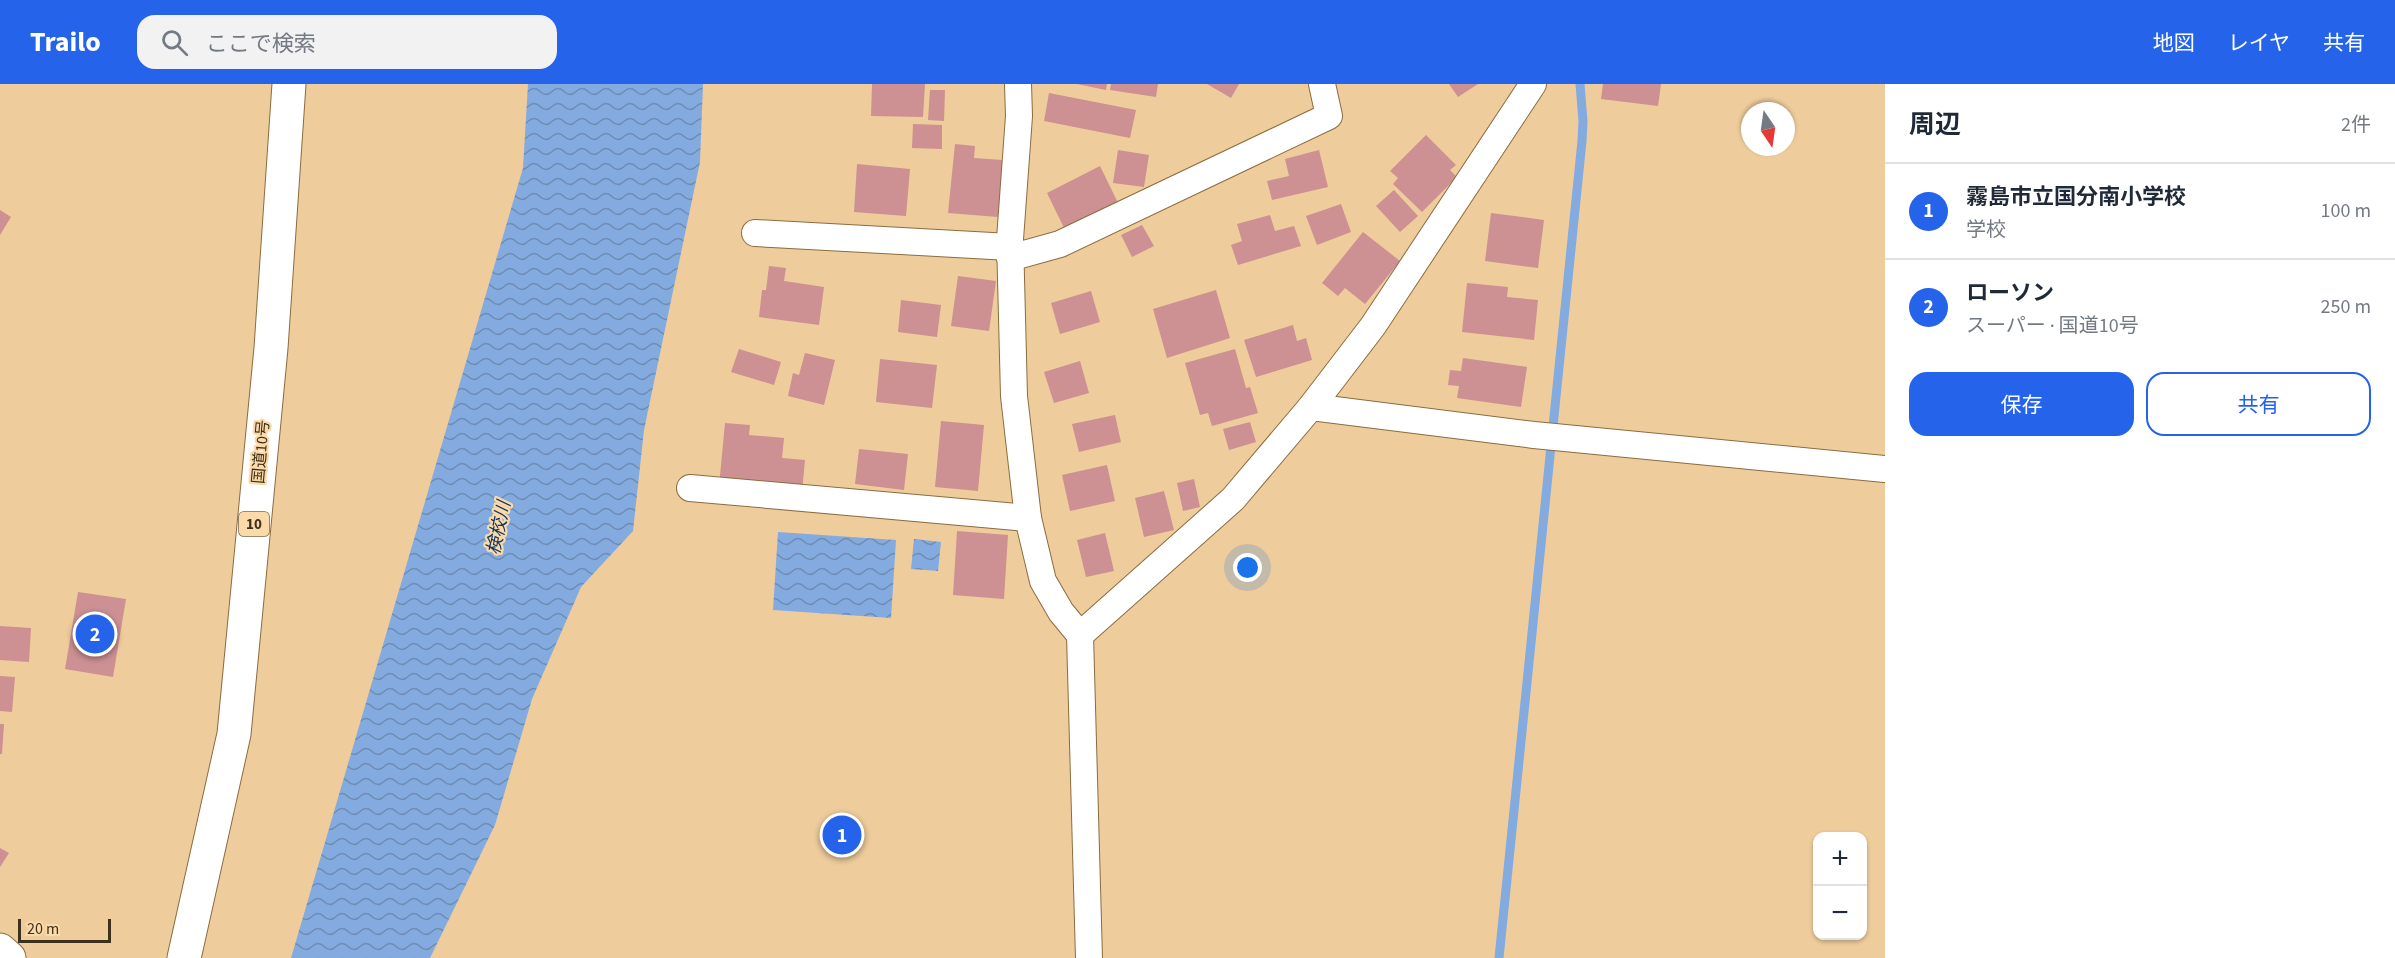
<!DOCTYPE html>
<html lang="ja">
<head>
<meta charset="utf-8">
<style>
  :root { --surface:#fff; --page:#f2f2f3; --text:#1f2937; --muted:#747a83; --line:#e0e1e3; --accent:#2563eb }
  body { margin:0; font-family:"Source Sans 3","Noto Sans JP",sans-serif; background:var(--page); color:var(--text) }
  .controls { position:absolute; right:18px; bottom:18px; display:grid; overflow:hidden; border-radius:12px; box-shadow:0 2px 4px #0004 }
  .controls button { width:54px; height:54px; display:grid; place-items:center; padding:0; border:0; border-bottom:2px solid var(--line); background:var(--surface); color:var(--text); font:30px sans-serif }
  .compass { position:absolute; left:1741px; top:18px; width:54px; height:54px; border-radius:50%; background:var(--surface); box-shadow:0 2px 4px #0004; rotate:167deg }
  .scale { position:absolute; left:18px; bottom:15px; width:93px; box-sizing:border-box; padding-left:6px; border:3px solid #3d301c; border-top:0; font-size:16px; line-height:21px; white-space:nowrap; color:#3d301c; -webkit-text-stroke:4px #fbd9a8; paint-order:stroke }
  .you { position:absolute; left:1248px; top:484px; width:21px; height:21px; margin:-15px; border:4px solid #fff; border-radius:50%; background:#1a73e8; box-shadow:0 0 0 9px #1a73e833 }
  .badge { display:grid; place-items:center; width:39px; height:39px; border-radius:50%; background:var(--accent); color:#fff; font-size:20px; font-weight:700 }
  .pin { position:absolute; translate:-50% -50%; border:3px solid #fff; box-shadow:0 2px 6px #0006 }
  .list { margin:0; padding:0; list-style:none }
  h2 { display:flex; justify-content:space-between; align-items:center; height:78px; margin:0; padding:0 24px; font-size:26px }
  h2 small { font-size:20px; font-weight:400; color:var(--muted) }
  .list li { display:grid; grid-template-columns:39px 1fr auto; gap:18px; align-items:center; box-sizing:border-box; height:96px; padding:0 24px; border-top:2px solid var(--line) }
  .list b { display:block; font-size:22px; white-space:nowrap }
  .list p { margin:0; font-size:20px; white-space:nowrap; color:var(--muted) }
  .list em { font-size:20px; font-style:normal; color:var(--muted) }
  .actions { display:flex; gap:12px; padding:18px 24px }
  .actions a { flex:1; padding:14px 0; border:2px solid var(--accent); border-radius:18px; text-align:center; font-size:21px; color:var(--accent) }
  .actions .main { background:var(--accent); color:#fff }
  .icon { flex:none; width:33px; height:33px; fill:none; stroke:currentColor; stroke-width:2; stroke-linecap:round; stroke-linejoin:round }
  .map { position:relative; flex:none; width:1885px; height:874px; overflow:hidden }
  header { display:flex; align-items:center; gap:36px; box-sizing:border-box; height:84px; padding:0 30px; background:var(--accent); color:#fff }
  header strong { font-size:28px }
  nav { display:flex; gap:33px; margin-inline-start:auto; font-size:21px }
  .search { width:420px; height:54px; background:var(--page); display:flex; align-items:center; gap:15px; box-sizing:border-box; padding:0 21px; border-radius:18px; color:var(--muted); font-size:22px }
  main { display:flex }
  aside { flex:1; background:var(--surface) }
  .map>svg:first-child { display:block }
  .water { fill:url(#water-waves) }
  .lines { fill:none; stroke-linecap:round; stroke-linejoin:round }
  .stream { stroke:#84abdf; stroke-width:9 }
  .building { fill:#cd9093 }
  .minor-casing { stroke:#8b6c3f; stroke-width:28 }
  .secondary-casing { stroke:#8b6c3f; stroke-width:35 }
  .trunk-casing { stroke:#8b6c3f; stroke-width:35 }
  .minor { stroke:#fff; stroke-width:26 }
  .secondary { stroke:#fff; stroke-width:33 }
  .trunk { stroke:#fff; stroke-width:33 }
  .labels { text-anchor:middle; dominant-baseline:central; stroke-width:4.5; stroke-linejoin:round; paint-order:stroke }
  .shield { fill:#fbd9a8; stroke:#766346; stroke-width:1.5 }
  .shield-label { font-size:15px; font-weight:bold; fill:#3d301c }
  .street-label { font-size:16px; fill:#3d301c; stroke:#fbd9a8 }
  .water-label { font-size:18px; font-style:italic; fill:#0e3564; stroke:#fbd9a8 }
</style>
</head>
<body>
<header>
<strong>Trailo</strong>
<div class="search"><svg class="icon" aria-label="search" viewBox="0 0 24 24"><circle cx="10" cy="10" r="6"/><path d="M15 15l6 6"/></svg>ここで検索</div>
<nav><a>地図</a><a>レイヤ</a><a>共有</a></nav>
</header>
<main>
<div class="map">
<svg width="1885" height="874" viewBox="0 0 1885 874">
  <defs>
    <pattern id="water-waves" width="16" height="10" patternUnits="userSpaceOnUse" patternTransform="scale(1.5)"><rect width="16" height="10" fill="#84abdf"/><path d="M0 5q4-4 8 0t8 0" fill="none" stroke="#6d8cb4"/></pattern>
  </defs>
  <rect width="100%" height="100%" fill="#eecc9c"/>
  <g class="water">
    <polygon points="528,0 703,0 700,78 644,346 633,447 581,503 532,615 495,741 430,874 291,874 523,84"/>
    <polygon points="778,448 896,456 891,534 773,526"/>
    <polygon points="914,455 941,458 938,487 911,485"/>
  </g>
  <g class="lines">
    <polyline class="stream" points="1499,874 1582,57 1583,37 1580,0"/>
  </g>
  <g class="building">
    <polygon points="872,0 925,0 923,33 871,32"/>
    <polygon points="1077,0 1107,0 1106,6"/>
    <polygon points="1111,0 1158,0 1156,13 1110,6"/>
    <polygon points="1207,0 1239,0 1231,14"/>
    <polygon points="1449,0 1478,0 1458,13"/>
    <polygon points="1603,0 1661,0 1658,22 1601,15"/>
    <polygon points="930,6 945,6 944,37 928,36"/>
    <polygon points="1049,9 1136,26 1130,54 1044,37"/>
    <polygon points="913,40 942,41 942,65 912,64"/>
    <polygon points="1426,51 1456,81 1450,86 1457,93 1422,128 1393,100 1398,94 1390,87"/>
    <polygon points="955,60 975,62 974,74 1003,76 998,133 948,129"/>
    <polygon points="1118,66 1149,71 1144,103 1113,99"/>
    <polygon points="1319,66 1328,103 1272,116 1267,97 1289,92 1285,75"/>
    <polygon points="857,80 910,85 906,132 854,128"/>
    <polygon points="1100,82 1120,123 1067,150 1047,109"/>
    <polygon points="1394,106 1418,132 1400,148 1376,122"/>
    <polygon points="1341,120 1351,148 1317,161 1306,132"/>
    <polygon points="0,126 11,133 0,151"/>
    <polygon points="1491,129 1544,136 1538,184 1485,177"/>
    <polygon points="1270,131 1275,147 1294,142 1301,162 1238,181 1231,161 1242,157 1237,140"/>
    <polygon points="1142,141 1154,162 1132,173 1121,151"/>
    <polygon points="1363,148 1400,177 1365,220 1345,204 1338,212 1322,199"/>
    <polygon points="769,182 786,184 784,197 824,203 819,241 759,233 762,206 766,206"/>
    <polygon points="958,192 996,197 989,247 951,242"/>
    <polygon points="1467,199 1508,203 1507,213 1538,216 1534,256 1462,248"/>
    <polygon points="1216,206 1230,254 1167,274 1153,225"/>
    <polygon points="1091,207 1100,238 1060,250 1051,219"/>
    <polygon points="901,216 941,221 937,253 898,248"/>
    <polygon points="1293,241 1297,257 1306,254 1312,276 1256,293 1244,256"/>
    <polygon points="739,265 781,278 774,301 731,288"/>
    <polygon points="1235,265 1246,304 1250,303 1258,329 1212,342 1208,329 1200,331 1185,279"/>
    <polygon points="805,269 835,276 824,321 788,312 793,289 799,291"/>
    <polygon points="1463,274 1527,283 1521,323 1457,314 1459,302 1448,301 1450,286 1461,287"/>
    <polygon points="880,275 937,281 932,324 876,318"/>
    <polygon points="1080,277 1089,309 1054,319 1044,288"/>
    <polygon points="1115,331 1121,358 1079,368 1072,340"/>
    <polygon points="941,337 984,341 978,407 935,403"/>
    <polygon points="1250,338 1256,358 1229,366 1223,345"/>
    <polygon points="725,339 750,341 749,351 784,354 782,374 805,376 802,409 719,402"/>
    <polygon points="859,365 908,370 904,406 855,400"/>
    <polygon points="1107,381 1115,417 1070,427 1062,391"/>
    <polygon points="1194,395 1200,423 1183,427 1177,399"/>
    <polygon points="1164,407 1174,446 1144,453 1135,414"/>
    <polygon points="957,447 1008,451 1004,515 953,511"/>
    <polygon points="1105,449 1114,487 1086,493 1077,456"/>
    <polygon points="78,508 126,515 113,593 65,585"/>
    <polygon points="0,542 31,544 29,578 0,576"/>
    <polygon points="0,592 15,593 12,628 0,627"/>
    <polygon points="0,640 4,640 2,670 0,670"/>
    <polygon points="0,764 9,769 0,783"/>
  </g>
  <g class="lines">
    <g class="minor-casing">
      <g id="minor">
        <polyline points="1018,0 1019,32 1010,155 1014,312 1028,434 1043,497 1061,528 1080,551 1089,874"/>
        <polyline points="755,149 1010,163"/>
        <polyline points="1010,174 1060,160 1329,32 1322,0"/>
        <polyline points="1311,323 1534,351 1885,385"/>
        <polyline points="690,404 1028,434"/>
        <polyline points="1080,551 1233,415 1311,323 1373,242 1533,0"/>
      </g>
    </g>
    <g class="secondary-casing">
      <polyline id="secondary" points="0,866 9,874"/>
    </g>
    <g class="trunk-casing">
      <polyline id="trunk" points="184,874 234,650 271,264 289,0"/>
    </g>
    <use href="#minor" class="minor"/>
    <use href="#secondary" class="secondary"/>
    <use href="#trunk" class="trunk"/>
  </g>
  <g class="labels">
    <rect class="shield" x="239" y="428" width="30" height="24" rx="4.5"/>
    <g class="shield-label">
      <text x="254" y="440">10</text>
    </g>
    <g class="street-label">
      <text transform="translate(261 368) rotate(-85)">国道10号</text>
    </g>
    <g class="water-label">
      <text transform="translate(499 444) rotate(-78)">検校川</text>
    </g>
  </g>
</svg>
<div class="controls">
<button>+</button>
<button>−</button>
</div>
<svg class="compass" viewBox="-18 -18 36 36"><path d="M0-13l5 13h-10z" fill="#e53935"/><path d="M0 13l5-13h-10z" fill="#747a83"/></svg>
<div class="scale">20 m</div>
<div class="you"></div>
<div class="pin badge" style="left:842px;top:751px">1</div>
<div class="pin badge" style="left:95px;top:550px">2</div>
</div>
<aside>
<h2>周辺<small>2件</small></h2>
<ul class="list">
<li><span class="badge">1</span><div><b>霧島市立国分南小学校</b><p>学校</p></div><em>100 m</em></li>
<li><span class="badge">2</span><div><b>ローソン</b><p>スーパー · 国道10号</p></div><em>250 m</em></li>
</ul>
<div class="actions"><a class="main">保存</a><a>共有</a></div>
</aside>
</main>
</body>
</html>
